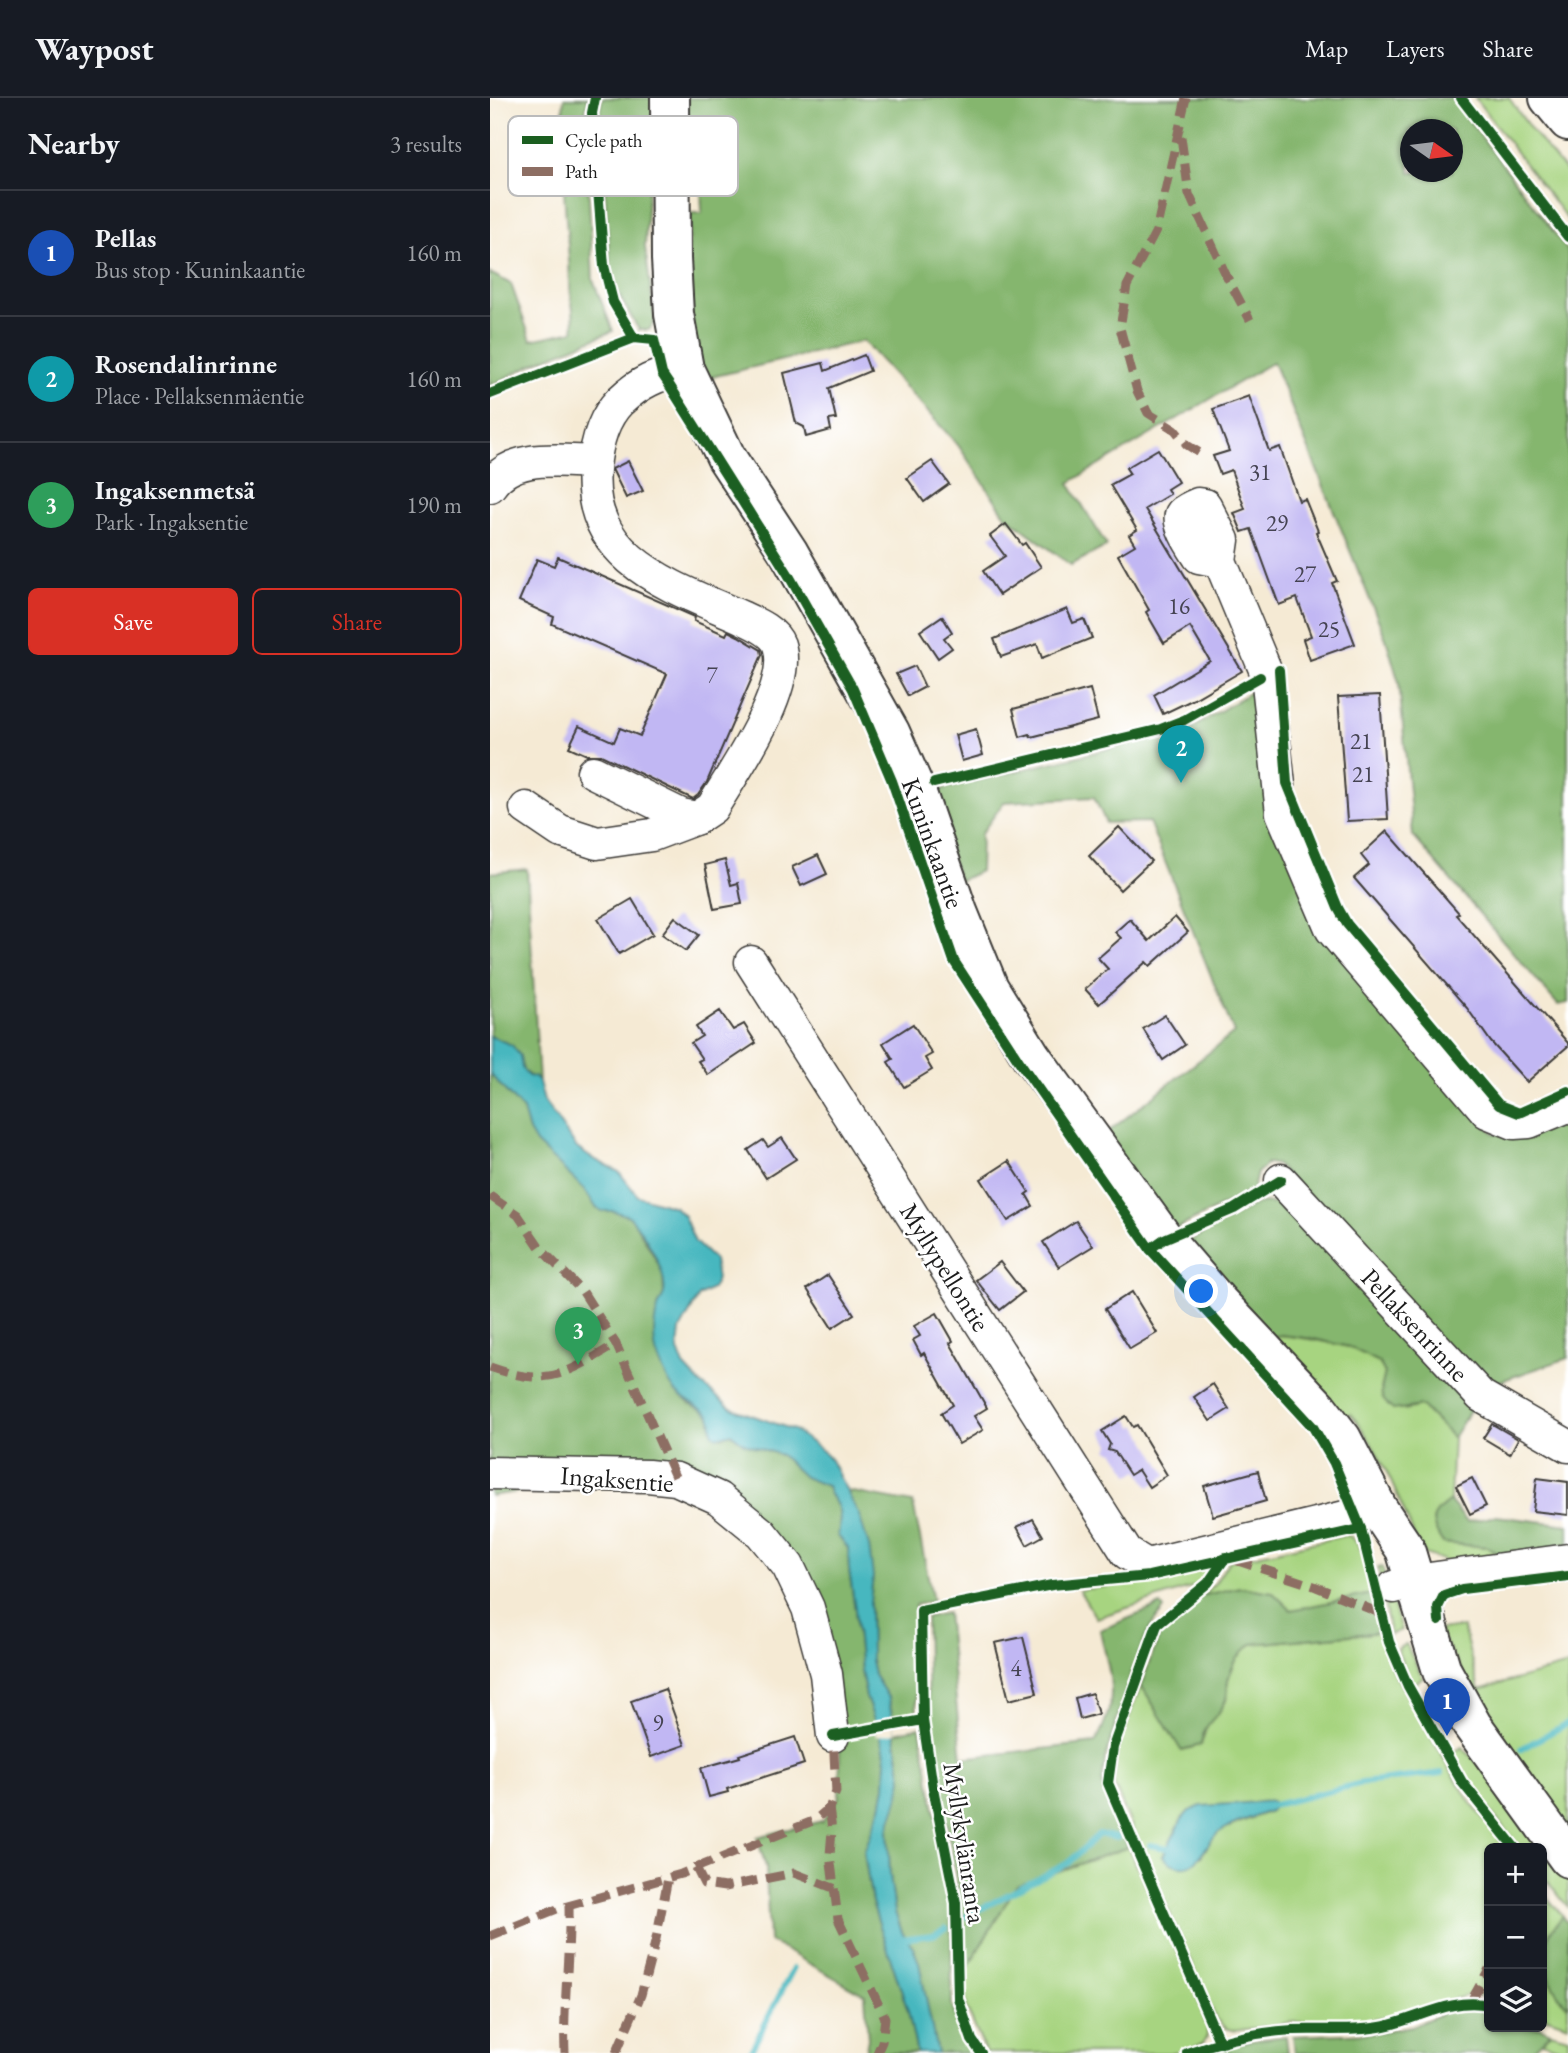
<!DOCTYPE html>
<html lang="en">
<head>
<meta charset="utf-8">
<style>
  :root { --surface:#171b24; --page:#242831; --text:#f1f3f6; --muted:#9ea1a6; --line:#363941; --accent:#d93025 }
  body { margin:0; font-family:"EB Garamond",serif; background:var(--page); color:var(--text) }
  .controls { position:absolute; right:21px; bottom:21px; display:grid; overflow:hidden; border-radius:10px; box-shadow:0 2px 5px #0004 }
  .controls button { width:63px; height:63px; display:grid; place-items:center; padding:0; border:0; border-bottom:2px solid var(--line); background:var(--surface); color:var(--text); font:35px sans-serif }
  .compass { position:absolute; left:910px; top:21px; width:63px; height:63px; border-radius:50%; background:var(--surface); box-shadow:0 2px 5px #0004; rotate:104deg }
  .you { position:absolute; left:712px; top:1194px; width:24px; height:24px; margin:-18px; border:5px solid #fff; border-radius:50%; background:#1a73e8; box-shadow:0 0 0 10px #1a73e833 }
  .badge { display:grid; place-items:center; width:46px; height:46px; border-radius:50%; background:var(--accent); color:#fff; font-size:23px; font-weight:700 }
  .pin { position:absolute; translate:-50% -58px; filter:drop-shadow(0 2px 4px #0008) }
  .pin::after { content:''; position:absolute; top:37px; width:24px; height:21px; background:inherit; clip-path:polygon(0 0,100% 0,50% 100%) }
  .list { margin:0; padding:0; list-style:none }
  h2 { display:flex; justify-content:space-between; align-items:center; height:91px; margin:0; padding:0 28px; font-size:30px }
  h2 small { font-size:23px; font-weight:400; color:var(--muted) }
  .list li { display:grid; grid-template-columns:46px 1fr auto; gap:21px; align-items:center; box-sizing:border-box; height:126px; padding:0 28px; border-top:2px solid var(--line) }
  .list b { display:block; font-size:26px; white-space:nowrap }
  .list p { margin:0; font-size:23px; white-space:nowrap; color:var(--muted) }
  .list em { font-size:23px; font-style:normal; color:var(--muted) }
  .actions { display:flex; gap:14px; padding:21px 28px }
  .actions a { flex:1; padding:16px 0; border:2px solid var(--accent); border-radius:10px; text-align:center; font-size:24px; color:var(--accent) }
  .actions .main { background:var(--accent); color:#fff }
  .icon { flex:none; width:38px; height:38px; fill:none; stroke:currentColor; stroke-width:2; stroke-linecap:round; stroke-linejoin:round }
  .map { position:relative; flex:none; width:1078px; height:1955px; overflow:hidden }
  header { display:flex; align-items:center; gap:42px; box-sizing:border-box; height:98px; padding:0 35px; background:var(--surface); border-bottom:2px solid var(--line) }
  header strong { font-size:33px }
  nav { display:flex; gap:38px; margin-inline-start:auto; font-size:24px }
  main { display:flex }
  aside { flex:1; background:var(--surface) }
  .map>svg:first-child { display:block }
  .green { fill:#a7d480; stroke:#62784e; stroke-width:2; fill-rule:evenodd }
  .forest { fill:#85b66e; stroke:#506945; stroke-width:2; fill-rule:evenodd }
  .water { fill:#47b7bf; stroke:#326a6e; stroke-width:2 }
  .pier { fill:#f5ead4 }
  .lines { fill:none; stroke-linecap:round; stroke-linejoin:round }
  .stream { stroke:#47b7bf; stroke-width:6 }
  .building { fill:#c1b7f3 }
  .minor-casing { stroke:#3d3b38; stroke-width:35 }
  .major-casing { stroke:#3d3b38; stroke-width:42 }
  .highway-casing { stroke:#3d3b38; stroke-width:42 }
  .minor { stroke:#fff; stroke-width:32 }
  .major { stroke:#fff; stroke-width:38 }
  .highway { stroke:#fff; stroke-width:38 }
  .quiet { stroke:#8d6e63; stroke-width:9; stroke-dasharray:18 9; stroke-linecap:butt }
  .cycleway-casing { stroke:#fff; stroke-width:15 }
  .cycleway { stroke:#1b5e20; stroke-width:10 }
  .labels { text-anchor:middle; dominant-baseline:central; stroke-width:5; stroke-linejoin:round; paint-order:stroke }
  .number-label { font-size:23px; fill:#454352 }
  .street-label { font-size:26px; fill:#1c1c1c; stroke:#fff }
  .key { fill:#fff; stroke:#bbb; stroke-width:2 }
  .key-label { font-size:19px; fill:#1c1c1c }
</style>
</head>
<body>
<header>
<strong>Waypost</strong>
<nav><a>Map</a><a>Layers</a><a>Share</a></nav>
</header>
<main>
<aside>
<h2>Nearby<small>3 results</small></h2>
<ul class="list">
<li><span class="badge" style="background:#1a4fb4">1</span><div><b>Pellas</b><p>Bus stop · Kuninkaantie</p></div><em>160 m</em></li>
<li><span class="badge" style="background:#0f9aa8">2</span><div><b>Rosendalinrinne</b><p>Place · Pellaksenmäentie</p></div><em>160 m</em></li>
<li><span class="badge" style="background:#2e9e5b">3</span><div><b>Ingaksenmetsä</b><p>Park · Ingaksentie</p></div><em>190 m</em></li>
</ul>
<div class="actions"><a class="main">Save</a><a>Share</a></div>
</aside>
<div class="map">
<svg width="1078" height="1955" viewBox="0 0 1078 1955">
  <rect width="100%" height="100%" fill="#fff"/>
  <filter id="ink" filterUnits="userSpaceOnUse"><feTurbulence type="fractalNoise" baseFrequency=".0143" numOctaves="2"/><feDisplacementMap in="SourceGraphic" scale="14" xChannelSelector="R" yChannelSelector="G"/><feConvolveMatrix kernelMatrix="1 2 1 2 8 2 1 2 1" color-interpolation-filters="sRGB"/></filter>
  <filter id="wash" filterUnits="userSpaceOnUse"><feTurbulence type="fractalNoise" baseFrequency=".00686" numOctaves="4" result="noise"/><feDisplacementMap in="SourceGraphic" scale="28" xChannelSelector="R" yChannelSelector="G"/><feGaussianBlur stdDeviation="1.57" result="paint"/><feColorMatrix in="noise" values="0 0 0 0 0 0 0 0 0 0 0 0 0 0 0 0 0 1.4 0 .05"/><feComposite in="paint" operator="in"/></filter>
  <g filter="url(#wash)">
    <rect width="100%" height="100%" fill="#f5ead4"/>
    <g class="green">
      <polygon points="985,0 1019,0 1042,33 1078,76 1078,122"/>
      <path d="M791,1237C815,1240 873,1247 889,1265C892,1268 893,1272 895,1275L891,1291L915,1312L931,1308L963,1340L960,1403C939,1418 939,1424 953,1445L997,1449L1010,1457L955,1469L953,1462L935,1456L928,1447C909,1402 892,1354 861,1316L856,1319L776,1241Z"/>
      <path d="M858,1437C877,1449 877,1475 882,1496L801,1512L782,1494L750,1489L711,1498L725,1485L739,1463Z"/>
      <polygon points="892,1469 911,1532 900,1537 888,1470"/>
      <polygon points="722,1470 724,1472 712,1486 606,1520 589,1492 649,1484"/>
      <polygon points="973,1529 989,1592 1078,1567 1078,1747 1056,1720 948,1532"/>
      <path d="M892,1534L902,1571L945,1646L980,1704L1017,1750H999V1899L978,1897L913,1917L871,1923L803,1924L745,1933L735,1930L726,1921L623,1685L627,1652L651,1587L692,1652L711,1647L718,1624L736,1603L738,1581L748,1557L762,1546ZM699,1713H780L733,1731L723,1738L711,1759L673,1758L692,1721Z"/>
      <polygon points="916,1546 933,1580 921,1587 907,1551"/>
      <polygon points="972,1649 998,1675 1078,1779 1078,1809 1052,1777 1052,1750 1030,1750 991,1702 961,1656"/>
      <polygon points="638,1749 704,1888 717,1929 717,1938 713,1946 686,1955 496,1955 477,1911 473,1877 526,1788"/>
      <polygon points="1052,1793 1073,1818 1059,1837 1069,1899 1078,1908 1078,1927 1052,1918"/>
      <polygon points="1061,1934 1078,1939 1078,1953 1052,1944"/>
    </g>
    <g class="forest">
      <path d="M74,0H98L95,16L103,182L123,233L47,264L0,288V175L21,186L41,242L83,233C86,217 80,202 80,185C78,124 68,61 74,0Z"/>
      <polygon points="112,0 171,0 170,92 158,92 155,149 165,223 159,232 149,232 127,194 120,165 109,17"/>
      <path d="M197,0H962L1078,153V905L1068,907L923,738L909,585L896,541L783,264L579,385L617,448L581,467L516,418L468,347L373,243L209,282L197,173L201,115H212L209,34L198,32ZM920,32H962V74H920Z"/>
      <polygon points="767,590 779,709 958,989 1004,1035 1024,1039 1078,1019 1078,1260 993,1289 787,1067 778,1065 767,1075 763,1092 682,1133 614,1037 744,935 659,724 616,725 604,699 514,704 491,736 490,773 469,783 443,704 452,691 701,631"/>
      <path d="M37,771L49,984C44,979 39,979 35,974C30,969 32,963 29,958C23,948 10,941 0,938V775Z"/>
      <path d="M0,976L33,1012L39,1033L93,1090L106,1109L112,1113H124L139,1118L145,1125L173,1174L174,1197L168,1209L167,1255L184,1291L199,1305L215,1313L221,1319L222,1334L232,1339L240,1335L254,1345L291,1357L314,1379L337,1388C338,1395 341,1398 345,1404C352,1415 350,1425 348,1438L358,1450L359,1472L365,1511L371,1572L376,1599L393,1646L396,1662L395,1689L391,1709L374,1754L382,1804L418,1913L427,1955H375L378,1941L375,1897L279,1843L276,1769L267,1739L332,1723L349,1699L350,1645L315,1475L213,1383H97L0,1398Z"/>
      <path d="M768,1105L800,1106L987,1301L963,1340L932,1308L903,1312C888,1299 890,1294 895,1275L889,1264L859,1249L824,1241L791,1237L776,1241L691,1148Z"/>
      <polygon points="357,1393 423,1405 443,1503 425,1507 427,1614 403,1621 399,1601 384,1577 381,1563 380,1504 383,1478"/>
      <path d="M960,1403L977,1424L1006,1418L1078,1427V1455L1010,1457L997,1449L953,1445C939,1424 939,1418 960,1403Z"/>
      <path d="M750,1489L782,1494L801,1512L882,1496L892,1534L762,1546C749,1556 742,1566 738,1582C737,1589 738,1598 735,1604C727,1622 714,1622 711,1647L691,1652L651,1587L671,1533L711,1498Z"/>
      <path d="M671,1507L674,1511L661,1528L644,1567L615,1661L612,1687L638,1749L526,1788L473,1877L474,1828L438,1617L436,1519L457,1515L472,1660L605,1645C631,1599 620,1580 610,1532Z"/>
      <polygon points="430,1629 461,1802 462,1907 476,1945 482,1955 447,1955 429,1865 423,1849 412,1834 405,1814 400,1777 398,1732 412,1681 405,1635"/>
      <path d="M1073,1818L1078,1825V1908C1060,1892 1048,1860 1059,1837C1062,1830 1068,1824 1073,1818Z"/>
      <polygon points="991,1909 999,1911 999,1929 1049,1929 1061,1934 1040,1955 805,1955 803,1938 882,1935 922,1928 963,1911"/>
      <polygon points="796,1938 798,1955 713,1955 742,1945"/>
    </g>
    <g class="water">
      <path d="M0,938L22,947L30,958L32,970L38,978L45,979L49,984L54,1003L87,1050L100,1059L129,1074L148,1098L185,1109L194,1118L205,1144L224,1162L227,1181L222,1191L209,1198L190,1232L188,1252L194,1268L210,1285L241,1310L304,1332L334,1354L341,1362L369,1417L379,1448L383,1478L380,1504L381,1563L384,1577L399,1601L412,1681L409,1699L398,1732L400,1777L405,1814L412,1834L423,1849L429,1865L447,1955H427L418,1913L382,1804L374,1754L391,1709L395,1689L396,1662L393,1646L376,1599L371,1572L365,1511L359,1472L358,1450L348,1438C350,1425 352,1415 345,1404C341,1398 338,1395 337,1388L314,1379L291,1357L254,1345L241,1335L227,1339L222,1334C222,1330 222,1322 220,1318C217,1312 193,1302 185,1293C178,1284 170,1265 166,1254C163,1240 164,1223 168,1210C169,1205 173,1201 174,1195C178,1174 153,1133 139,1118L124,1113H112L106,1109L93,1090L46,1045L39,1033L33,1012L0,976Z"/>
      <path d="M782,1703L785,1707L780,1713C764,1719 744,1724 730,1734C714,1744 710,1775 686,1767C680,1765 676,1763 673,1758L692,1721L699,1713L711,1708Z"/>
    </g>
    <polygon class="pier" points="403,1621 405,1635 387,1638 382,1625"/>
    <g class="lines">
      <g class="stream">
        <polyline points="1031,1651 1078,1625"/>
        <polyline points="776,1709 872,1685 952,1675"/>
        <polyline points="660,1747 677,1750 682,1749"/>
        <polyline points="477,1818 578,1765 609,1736 627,1740"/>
        <polyline points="410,1841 443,1837 456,1830"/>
        <polyline points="260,1955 303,1871"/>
      </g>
    </g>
    <g id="blocks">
      <g class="building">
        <polygon points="374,257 380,273 339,290 346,321 339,322 341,332 316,339 314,329 306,325 294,275 333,265 335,273"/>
        <polygon points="759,298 779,353 790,349 809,403 815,401 828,433 826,434 847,483 842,485 865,546 820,562 813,541 821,538 807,500 789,507 761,431 752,434 744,415 755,411 741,372 730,376 723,358 739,353 723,311"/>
        <polygon points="668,351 688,384 677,391 680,396 655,411 752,573 704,601 673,616 664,597 720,563 700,529 674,545 656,514 659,512 628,457 645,447 639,437 647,432 620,387 640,376 636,370"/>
        <polygon points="138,363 153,393 136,400 122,371"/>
        <polygon points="442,363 459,386 434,404 417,380"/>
        <polygon points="516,426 532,447 535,445 551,469 509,497 493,473 515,458 500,438"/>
        <polygon points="68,459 205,519 204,523 236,537 238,533 248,538 271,552 272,557 217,684 208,697 203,701 111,657 97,657 79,649 89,628 124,644 130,630 150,638 177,576 62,526 64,519 29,503 47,461 64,468"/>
        <polygon points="577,511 583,525 594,521 602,540 552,560 547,546 511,559 504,541"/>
        <polygon points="452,518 462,534 454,540 462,550 448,560 430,533"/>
        <polygon points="425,568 435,589 418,598 406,576"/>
        <polygon points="600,591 608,622 541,639 540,636 530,639 523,611"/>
        <polygon points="890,597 898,721 857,723 848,599"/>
        <polygon points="486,631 493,657 472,663 465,637"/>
        <polygon points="629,729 661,763 630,792 599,758"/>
        <polygon points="897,733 969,815 966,817 1078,945 1078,948 1037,984 1001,944 977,910 864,780 879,767 871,757"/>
        <polygon points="328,757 337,776 311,788 302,769"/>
        <polygon points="235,762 241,787 248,785 252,806 224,811 215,767"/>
        <polygon points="142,801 163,836 129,856 108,821"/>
        <polygon points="185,819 209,837 196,853 172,836"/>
        <polygon points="685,819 698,834 660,868 656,864 609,906 595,891 618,871 608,860 631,840 625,834 640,821 659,843"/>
        <polygon points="230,913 243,932 254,926 266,945 218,977 208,963 212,961 201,945 212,938 206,929"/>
        <polygon points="675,917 695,947 673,962 653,931"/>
        <polygon points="423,926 442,956 435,960 442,972 414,989 398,964 403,961 393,945"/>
        <polygon points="292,1040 306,1061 276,1080 258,1052 273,1042 278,1049"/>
        <polygon points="519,1063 539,1094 536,1096 543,1108 518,1123 491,1081"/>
        <polygon points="586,1123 603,1148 569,1169 553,1144"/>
        <polygon points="510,1164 533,1194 510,1212 486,1182"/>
        <polygon points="338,1177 364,1216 342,1230 317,1191"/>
        <polygon points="642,1194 667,1235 640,1251 615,1211"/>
        <polygon points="447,1215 463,1243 460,1245 497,1310 484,1318 493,1332 469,1346 451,1315 463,1307 434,1255 431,1257 423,1242 430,1238 424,1228"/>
        <polygon points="723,1286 739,1311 720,1323 704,1299"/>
        <polygon points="636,1318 643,1329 647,1327 677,1377 659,1389 648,1372 640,1377 625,1354 618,1352 620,1346 612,1333"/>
        <polygon points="1002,1326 1028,1341 1020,1356 993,1340"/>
        <polygon points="768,1373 776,1403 723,1418 714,1388"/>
        <polygon points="982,1380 996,1408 980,1416 966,1388"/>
        <polygon points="1047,1380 1078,1384 1078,1417 1043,1413"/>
        <polygon points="543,1421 553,1438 537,1447 527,1429"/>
        <polygon points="533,1539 547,1595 519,1602 505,1545"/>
        <polygon points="175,1591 195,1647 161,1659 141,1603"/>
        <polygon points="602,1595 608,1616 590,1621 585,1600"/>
        <polygon points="305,1639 314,1666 237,1691 238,1694 219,1699 211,1670 250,1659 249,1657"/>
      </g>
    </g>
  </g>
  <g filter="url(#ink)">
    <use href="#blocks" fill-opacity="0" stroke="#3d3b38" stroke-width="2"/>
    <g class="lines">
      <g class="minor-casing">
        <g id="minor">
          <path d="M0,388C22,355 69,363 104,364"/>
          <path d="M730,463L709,459C704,451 685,424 692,415C695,412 703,408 708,406L715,407L733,442L730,463L777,576L792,715L842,832L997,1014L1024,1025L1039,1024L1078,1008"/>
          <polyline points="103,674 191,717 207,720"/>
          <path d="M36,710L70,733L107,745L162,737L207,720L222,710C244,673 303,590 289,547C284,533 264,525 251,519C184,489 96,463 104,371C106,347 112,321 130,303C150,284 167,277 194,271"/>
          <polyline points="261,864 637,1455 657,1467 888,1411"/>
          <polyline points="791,1082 991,1298 1078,1348"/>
          <polyline points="0,1375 158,1378 186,1381 228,1400 271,1435 298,1468 318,1510 336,1576 343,1638"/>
          <polyline points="904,1489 925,1483 1078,1462"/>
        </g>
      </g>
      <g class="major-casing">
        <polyline id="major" points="180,0 181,161 184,216 194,271 236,359 299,455 400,634 426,693 468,814 499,890 541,958 674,1141 729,1205 828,1310 852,1341 888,1411 915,1451 952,1573 982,1627 1078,1760"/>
      </g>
      <g class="highway-casing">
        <polyline id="highway" points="1059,0 1078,23"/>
      </g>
      <use href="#minor" class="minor"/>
      <use href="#major" class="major"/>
      <use href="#highway" class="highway"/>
      <g class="quiet">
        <polyline points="696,0 666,133 637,188 630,230 647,293 658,315 685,332 697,347 710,355"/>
        <polyline points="691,39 699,96 736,177 760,222"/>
        <polyline points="0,1098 28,1117 51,1151 93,1194 126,1246 186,1381"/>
        <path d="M0,1269C59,1290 76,1276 126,1246"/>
        <polyline points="745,1462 824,1488 892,1516"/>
        <polyline points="339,1710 342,1732 340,1757 348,1821 395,1920 392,1944 387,1955"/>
        <polyline points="206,1770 214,1786 235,1789 304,1775 346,1791"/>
        <polyline points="0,1838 67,1811 191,1776 325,1722 339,1710 346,1694 343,1638"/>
        <polyline points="981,1903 999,1871"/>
        <path d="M75,1955C73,1906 80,1857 79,1808"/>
        <polyline points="126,1955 151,1897 166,1841 178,1780"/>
      </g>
      <g class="cycleway-casing">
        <g id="cycleway">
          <polyline points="105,0 102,15 114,168 123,204 144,240 164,242 172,276 178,285 298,476 363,591 402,683 464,863 531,966 660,1151 823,1329 844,1365 871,1431 899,1544 918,1588 972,1684 1025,1750"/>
          <polyline points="971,0 1078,139"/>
          <polyline points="0,296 144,240"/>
          <polyline points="789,572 797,685 848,810 857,826 1009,1007 1029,1015 1078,993"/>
          <polyline points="444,685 671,631 694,622 770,579"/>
          <polyline points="660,1151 674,1141 744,1111 791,1082"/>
          <polyline points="949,1523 948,1509 954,1497 972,1491 1078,1478"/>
          <polyline points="433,1622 443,1690 466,1805 468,1900 482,1942 491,1955"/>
          <polyline points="343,1638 433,1622 431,1513 562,1487 659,1478 871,1431"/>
          <polyline points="729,1943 618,1685 623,1649 667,1527 718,1485 736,1459"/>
          <path d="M697,1955C732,1942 765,1934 803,1932C829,1931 871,1934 895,1928C930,1920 962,1899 999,1907"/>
        </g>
      </g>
      <use href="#cycleway" class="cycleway"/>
    </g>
  </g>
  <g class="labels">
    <g class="number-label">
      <text x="770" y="374">31</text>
      <text x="787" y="425">29</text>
      <text x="815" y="476">27</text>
      <text x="689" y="508">16</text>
      <text x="839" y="531">25</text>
      <text x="222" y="577">7</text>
      <text x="871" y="643">21</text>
      <text x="873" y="676">21</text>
      <text x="526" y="1570">4</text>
      <text x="168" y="1625">9</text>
    </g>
    <g class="street-label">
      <text transform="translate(443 745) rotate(70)">Kuninkaantie</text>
      <text transform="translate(455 1169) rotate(58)">Myllypellontie</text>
      <text transform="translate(925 1227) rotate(47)">Pellaksenrinne</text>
      <text transform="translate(127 1381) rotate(4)">Ingaksentie</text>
      <text transform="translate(475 1745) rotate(81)">Myllykylänranta</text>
    </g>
  </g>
  <rect x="18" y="18" width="230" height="80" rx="10" class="key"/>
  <rect x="32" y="38" width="31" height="8" fill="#1b5e20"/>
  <rect x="32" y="69" width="31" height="9" fill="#8d6e63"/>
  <g class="key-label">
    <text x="75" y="49">Cycle path</text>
    <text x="75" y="80">Path</text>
  </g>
</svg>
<div class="controls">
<button>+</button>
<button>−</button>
<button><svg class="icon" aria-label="layers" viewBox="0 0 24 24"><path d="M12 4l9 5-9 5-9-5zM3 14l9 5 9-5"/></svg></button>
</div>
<svg class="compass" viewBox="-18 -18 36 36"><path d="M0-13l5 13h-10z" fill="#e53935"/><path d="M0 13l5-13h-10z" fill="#9ea1a6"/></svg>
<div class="you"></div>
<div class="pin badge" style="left:957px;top:1638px;background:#1a4fb4">1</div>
<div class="pin badge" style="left:691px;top:685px;background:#0f9aa8">2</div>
<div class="pin badge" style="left:88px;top:1267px;background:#2e9e5b">3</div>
</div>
</main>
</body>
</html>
